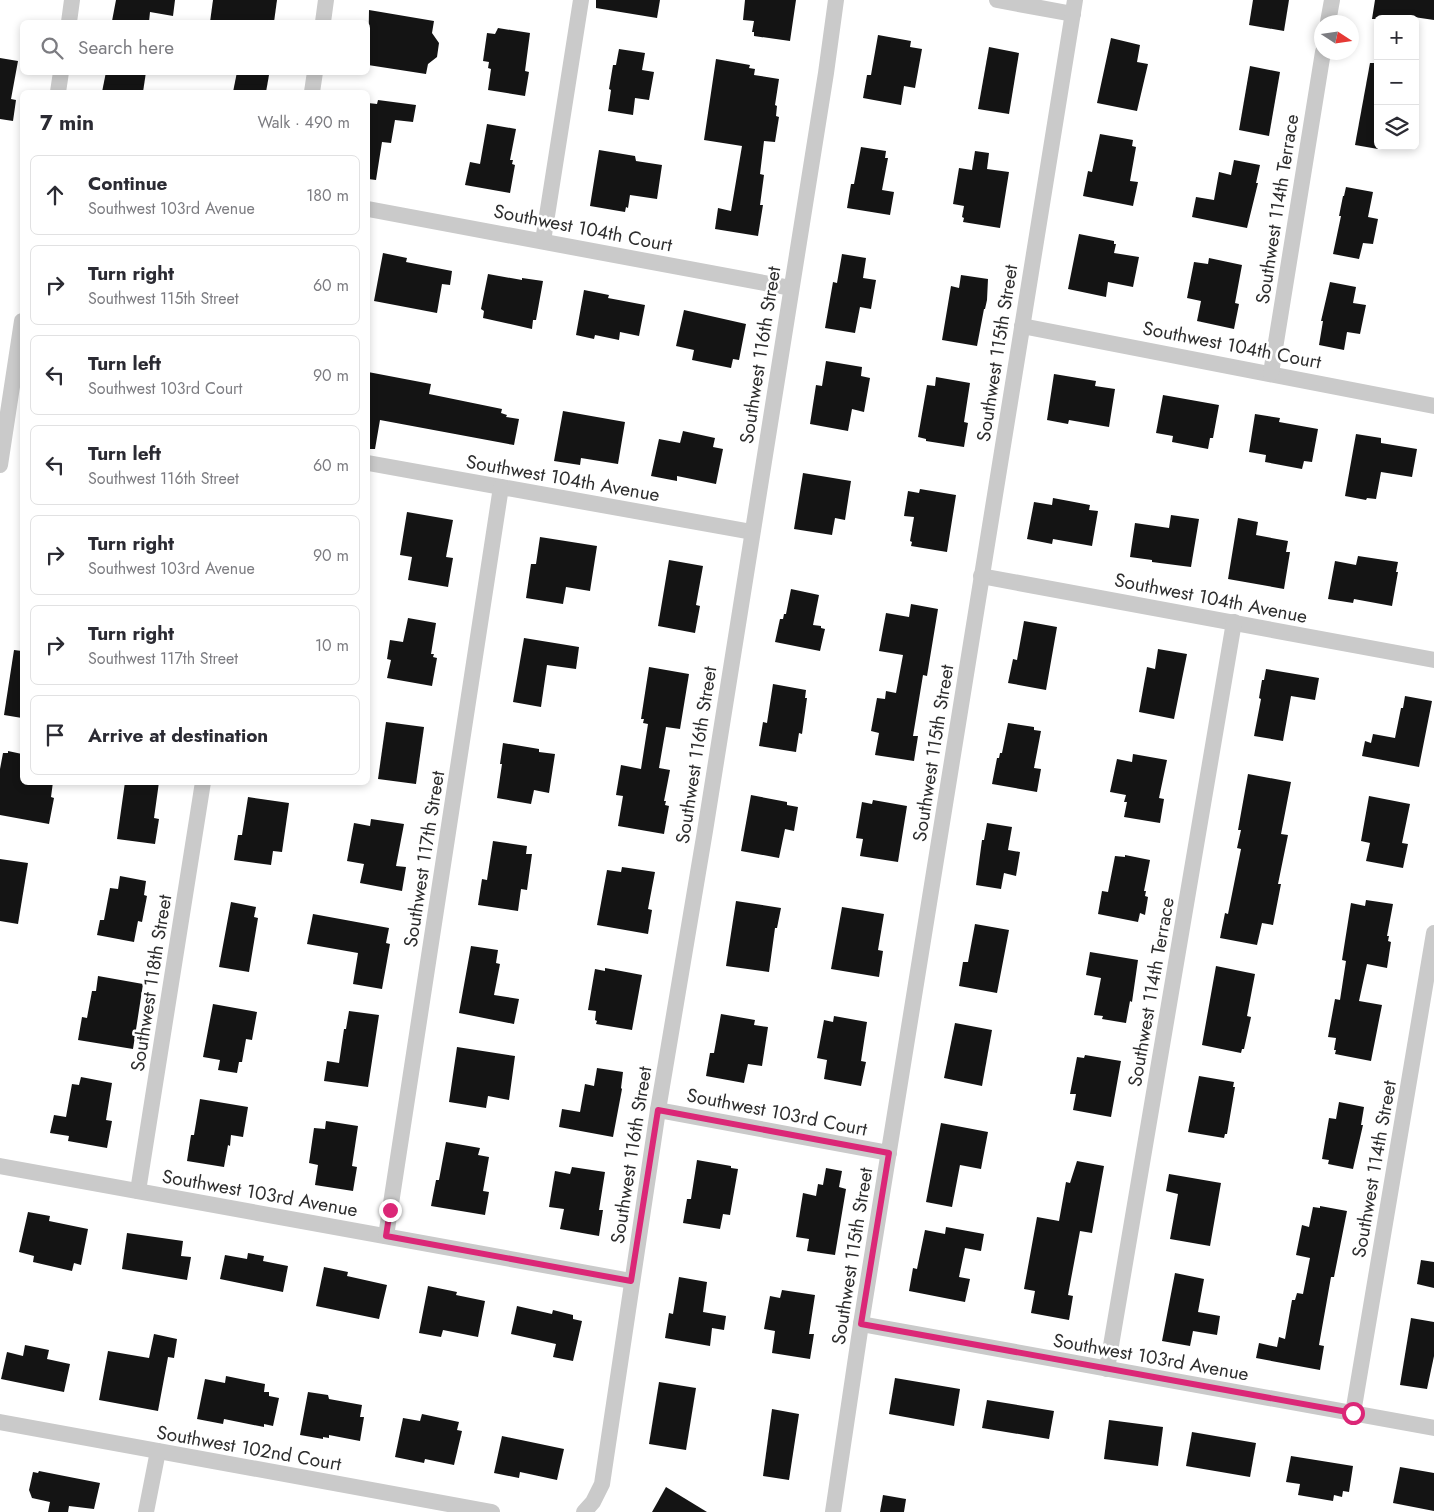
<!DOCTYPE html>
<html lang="en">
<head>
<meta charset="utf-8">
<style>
  :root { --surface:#fff; --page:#f7f7f7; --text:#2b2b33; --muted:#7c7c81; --line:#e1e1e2 }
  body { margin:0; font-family:Jost,sans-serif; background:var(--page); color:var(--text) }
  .controls { position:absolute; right:15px; top:15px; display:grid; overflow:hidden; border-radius:8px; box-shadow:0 2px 8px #0003 }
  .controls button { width:45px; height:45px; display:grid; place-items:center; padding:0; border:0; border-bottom:1px solid var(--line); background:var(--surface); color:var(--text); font:25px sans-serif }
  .compass { position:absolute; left:1314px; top:15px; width:45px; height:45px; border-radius:50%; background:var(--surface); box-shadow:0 2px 8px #0003; rotate:102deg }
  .stop { position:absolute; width:15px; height:15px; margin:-11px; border:4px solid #db2777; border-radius:50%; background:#fff }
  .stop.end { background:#db2777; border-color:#fff; box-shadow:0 1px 5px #0008 }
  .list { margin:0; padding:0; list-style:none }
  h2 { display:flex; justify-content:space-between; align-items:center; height:65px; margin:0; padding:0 20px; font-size:21px }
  h2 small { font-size:16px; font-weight:400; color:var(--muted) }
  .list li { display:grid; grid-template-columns:32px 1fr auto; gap:15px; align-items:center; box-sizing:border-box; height:80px; margin:0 10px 10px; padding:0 10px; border:1px solid var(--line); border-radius:8px }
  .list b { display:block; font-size:19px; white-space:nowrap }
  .list p { margin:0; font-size:16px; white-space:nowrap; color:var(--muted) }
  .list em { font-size:16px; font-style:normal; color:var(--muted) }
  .icon { flex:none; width:28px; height:28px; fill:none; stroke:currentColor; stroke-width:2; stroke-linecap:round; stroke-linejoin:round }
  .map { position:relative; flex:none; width:1434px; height:1512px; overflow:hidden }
  .search { position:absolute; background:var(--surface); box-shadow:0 2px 8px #0003; left:20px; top:20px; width:350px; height:55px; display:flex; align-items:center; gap:12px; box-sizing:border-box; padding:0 18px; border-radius:8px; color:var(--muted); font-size:19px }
  .panel { position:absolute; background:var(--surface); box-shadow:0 2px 8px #0003; left:20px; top:90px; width:350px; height:695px; border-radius:8px }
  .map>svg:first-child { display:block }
  .building { fill:#141414 }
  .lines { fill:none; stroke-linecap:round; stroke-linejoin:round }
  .street { stroke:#cacaca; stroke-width:16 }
  .route { stroke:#db2777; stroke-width:6 }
  .labels { text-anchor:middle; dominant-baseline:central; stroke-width:5; stroke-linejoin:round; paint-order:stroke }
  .street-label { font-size:19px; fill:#2d2d2d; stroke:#fff }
</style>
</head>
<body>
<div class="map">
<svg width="1434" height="1512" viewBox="0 0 1434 1512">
  <rect width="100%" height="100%" fill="#fff"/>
  <g class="building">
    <polygon points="116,0 175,0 173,16 150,12 149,22 122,22 112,21"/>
    <polygon points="213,0 277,0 274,22 210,22"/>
    <polygon points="596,0 660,0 657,18 596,8"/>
    <polygon points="745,0 796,0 790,41 754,36 754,32 752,32 754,21 743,20"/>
    <polygon points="1253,0 1289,0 1284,31 1249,25"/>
    <polygon points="1375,0 1434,0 1434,20 1407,16 1406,19 1372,19"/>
    <polygon points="369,10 434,21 432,33 439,43 437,57 428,64 426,74 368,65"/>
    <polygon points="498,28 530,33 525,71 529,72 525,96 488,90 491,69 488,68 489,62 483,61 487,33 495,34"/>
    <polygon points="878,35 911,41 910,47 922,49 915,88 904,86 901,105 863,98 867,75 871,75"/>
    <polygon points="1111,38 1140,45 1137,62 1148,64 1137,111 1097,103"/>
    <polygon points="989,47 1019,53 1009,114 978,109"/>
    <polygon points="619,49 645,53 642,70 654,72 649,100 635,98 633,115 608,111 611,90 609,89 613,65 616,65"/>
    <polygon points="0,58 18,61 11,99 16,100 13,121 0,119"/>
    <polygon points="716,59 750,65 749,68 755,69 754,75 779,79 775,105 777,106 776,116 779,117 775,142 764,141 760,174 764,175 760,205 763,205 758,236 715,229 718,208 731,211 742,146 704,140"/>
    <polygon points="1370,63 1378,63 1378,149 1355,145"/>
    <polygon points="1250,66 1280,72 1269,136 1239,130"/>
    <polygon points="106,72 146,72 143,92 102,92"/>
    <polygon points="237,72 259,72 269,75 266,92 233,92"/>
    <polygon points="378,100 416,105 413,122 395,120 391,143 382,142 376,180 368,179 368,103 377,104"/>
    <polygon points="487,124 516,129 510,160 513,160 512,164 515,165 510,193 465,185 470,162 480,164"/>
    <polygon points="1100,134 1133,140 1132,146 1136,147 1130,181 1138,182 1133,206 1083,196 1088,171 1092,172"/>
    <polygon points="861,147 886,151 885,158 888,158 882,190 894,192 890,215 847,208 851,184 854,184"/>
    <polygon points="599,150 635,156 636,161 662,165 657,199 630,195 628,208 626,207 625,212 590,206"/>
    <polygon points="975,151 989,153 987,169 1009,172 1000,228 963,222 964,218 962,217 964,206 953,204 959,168 972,170"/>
    <polygon points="1234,160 1260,165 1256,183 1258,183 1247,228 1192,217 1196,197 1214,200 1219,172 1231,175"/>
    <polygon points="1346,187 1373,192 1368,217 1378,219 1373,244 1363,243 1359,259 1333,254 1341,216 1339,216 1343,196 1344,196"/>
    <polygon points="1079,234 1114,241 1114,244 1116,244 1114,253 1139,257 1133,287 1108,282 1106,297 1068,289"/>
    <polygon points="383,253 407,258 406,262 452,271 450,285 442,284 437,313 374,301"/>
    <polygon points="842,254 866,258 863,278 876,280 871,309 860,307 855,333 825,328 833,282 837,283"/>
    <polygon points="1209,258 1242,265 1235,303 1239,304 1234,329 1197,321 1201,301 1187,298 1194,262 1208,264"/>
    <polygon points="488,274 522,280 522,278 543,281 536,320 533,320 532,329 483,318 484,311 481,309"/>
    <polygon points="961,275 988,279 987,300 985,309 984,309 977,346 942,340 951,286 959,288"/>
    <polygon points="1330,282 1356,287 1353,303 1366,305 1360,334 1347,332 1344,350 1319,345 1323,321 1321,321"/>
    <polygon points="584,290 609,295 608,298 645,305 639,336 620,332 619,340 595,335 594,339 576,335"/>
    <polygon points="684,310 746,324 739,360 733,359 731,368 692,360 694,350 676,346"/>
    <polygon points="826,361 862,367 861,376 870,378 864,412 852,409 848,431 810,424 816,385 822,386"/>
    <polygon points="368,372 431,384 429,394 502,409 501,413 507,415 506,417 519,419 514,445 380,420 375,449 368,449"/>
    <polygon points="1054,374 1096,381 1095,386 1115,389 1109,427 1069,420 1068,424 1047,420"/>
    <polygon points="936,377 970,383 964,422 968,423 964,447 926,441 926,439 918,437 927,385 935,386"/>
    <polygon points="1163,395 1219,405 1213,438 1210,438 1208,449 1172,442 1173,436 1156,433"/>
    <polygon points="563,411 625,422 618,464 581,458 580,465 554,461"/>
    <polygon points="1255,414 1280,418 1279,422 1318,429 1312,462 1304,461 1302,469 1265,462 1266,455 1249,452"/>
    <polygon points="683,431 715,438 713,447 723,449 716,484 677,476 677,481 651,476 659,439 680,443"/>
    <polygon points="1356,434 1381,438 1381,443 1417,449 1412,477 1381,472 1376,499 1367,498 1366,500 1345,496"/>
    <polygon points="803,473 851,481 845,520 835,518 832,535 794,529"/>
    <polygon points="920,489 956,495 947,552 911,546 912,542 910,541 914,517 904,516 908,491 919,493"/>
    <polygon points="1053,498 1090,505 1089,510 1098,511 1092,546 1053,539 1052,544 1027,539 1034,502 1052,505"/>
    <polygon points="407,512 453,520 446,557 453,558 448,587 408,580 412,557 400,555"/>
    <polygon points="1171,515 1199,519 1191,567 1152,562 1152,560 1130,557 1135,523 1169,528"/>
    <polygon points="1238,518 1258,522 1256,535 1288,541 1286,552 1290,552 1284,589 1228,579"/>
    <polygon points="540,537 597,546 590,591 566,587 563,604 526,598 531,564 536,564"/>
    <polygon points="1358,556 1398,562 1396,572 1398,572 1392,606 1354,599 1353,603 1328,599 1335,561 1356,565"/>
    <polygon points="669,560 703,566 696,605 700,606 695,633 658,626"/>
    <polygon points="791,589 819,595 813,625 821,626 821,628 825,629 820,651 775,642 780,619 783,619 784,614 786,614"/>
    <polygon points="911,604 938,609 927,676 923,675 913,736 918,736 914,761 875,755 879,733 871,731 877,698 885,699 886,691 896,693 903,655 879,651 886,613 909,617"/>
    <polygon points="408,618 436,623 431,654 434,654 433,657 437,658 432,686 387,678 391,660 387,659 390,640 403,642"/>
    <polygon points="1024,621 1057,627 1046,690 1008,683 1013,659 1017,660"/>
    <polygon points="524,638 579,647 576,669 547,665 541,707 513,702"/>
    <polygon points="1158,649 1187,654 1174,719 1139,712 1147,667 1155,669"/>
    <polygon points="14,650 22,651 22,718 4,715"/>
    <polygon points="649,667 689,674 680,729 666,727 659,768 670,770 664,801 666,801 665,805 669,806 664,834 618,826 623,796 616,795 621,765 641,769 648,724 643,723 644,719 641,719"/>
    <polygon points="1266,669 1319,678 1315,700 1291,696 1283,741 1254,736 1261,699 1259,698 1262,680 1264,680"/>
    <polygon points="773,684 806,690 805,698 807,698 802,734 799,733 796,752 759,746 763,722 767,723"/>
    <polygon points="1405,696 1432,701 1419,767 1362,756 1365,741 1371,743 1373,734 1395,738 1401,708 1403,708"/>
    <polygon points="386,722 424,727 416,784 378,779"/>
    <polygon points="1008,723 1034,727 1034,730 1041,731 1034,768 1041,769 1037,792 992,784 997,758 999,758 1000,753 1002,753"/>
    <polygon points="503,743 539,749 539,752 555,754 549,793 534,790 531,804 497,798 502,764 500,764"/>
    <polygon points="8,751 22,754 22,782 53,782 51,797 54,798 49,824 0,815 0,769 3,753 8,753"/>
    <polygon points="1133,754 1167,760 1159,798 1164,799 1160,823 1124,817 1127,802 1124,802 1126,795 1110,792 1117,759 1132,762"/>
    <polygon points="1248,774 1291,782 1281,834 1288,835 1278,884 1281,884 1273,925 1262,923 1257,945 1220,938 1225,913 1228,914 1241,849 1237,848 1241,830 1238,830"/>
    <polygon points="125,782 159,782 154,818 159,819 155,844 117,839"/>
    <polygon points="751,795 787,802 787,805 798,807 794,831 785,829 779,858 741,851"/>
    <polygon points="1369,796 1410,804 1402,843 1408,844 1403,868 1366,861 1370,843 1361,841"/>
    <polygon points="248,797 289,803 282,852 273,851 271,865 234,860 238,835 242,835"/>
    <polygon points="873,800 907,806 898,862 860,856 863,839 856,838 862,802 872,804"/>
    <polygon points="371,819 404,824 396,866 406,867 402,891 360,883 364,864 347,861 354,823 370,826"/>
    <polygon points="987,823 1012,827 1008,850 1020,852 1016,876 1004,873 1001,889 976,885 982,840 984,840"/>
    <polygon points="493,841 527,846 526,854 532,854 527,890 521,889 518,911 478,905 482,879 487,880"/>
    <polygon points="1125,855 1150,860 1144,891 1146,891 1145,896 1148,897 1145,915 1140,913 1138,922 1098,914 1102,891 1108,892 1115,856 1125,857"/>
    <polygon points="0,859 28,863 18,924 0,921"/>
    <polygon points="622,867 655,872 648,909 652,910 648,934 597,925 607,870 621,872"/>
    <polygon points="120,876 146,881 144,895 147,896 142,922 138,921 134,942 97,935 100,920 104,920 110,888 118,889"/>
    <polygon points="1366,900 1393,904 1387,936 1389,936 1388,941 1391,942 1387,968 1367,964 1359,1001 1382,1005 1371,1061 1335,1054 1336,1050 1334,1050 1336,1038 1328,1037 1335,999 1340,1000 1346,961 1342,960 1351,903 1365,906"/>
    <polygon points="736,901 781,908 777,928 775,928 769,972 726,966"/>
    <polygon points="231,902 256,907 254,917 258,918 249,972 219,967"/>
    <polygon points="842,907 884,914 878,950 883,951 879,977 831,969"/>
    <polygon points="313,914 389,928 386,943 390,944 382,989 353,984 358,953 307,944"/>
    <polygon points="975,924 1009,930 997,993 959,986 963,962 968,962"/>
    <polygon points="471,946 498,950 496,963 500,964 494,995 519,999 514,1024 459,1013"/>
    <polygon points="1090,952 1138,960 1132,1002 1130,1001 1126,1023 1102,1019 1103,1016 1094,1015 1101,978 1086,975"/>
    <polygon points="1216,966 1255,974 1247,1016 1251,1017 1244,1049 1242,1049 1241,1053 1202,1045"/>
    <polygon points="605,968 642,975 632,1030 596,1024 597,1021 595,1020 596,1011 588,1010 595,969 605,971"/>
    <polygon points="98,976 143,984 133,1049 78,1040 82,1017 87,1018 92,991 96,991"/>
    <polygon points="213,1004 257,1012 252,1040 246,1039 242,1062 239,1062 237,1073 218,1070 220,1060 203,1057"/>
    <polygon points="349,1011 379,1015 368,1087 324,1081 327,1061 339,1063 344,1029 346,1029"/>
    <polygon points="721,1014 755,1020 754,1025 768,1027 762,1066 748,1064 744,1083 706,1076 710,1053 714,1053"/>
    <polygon points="834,1016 867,1022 861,1061 866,1062 861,1086 824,1079 827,1060 817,1058 824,1020 833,1022"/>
    <polygon points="955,1023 992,1030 982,1086 944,1078"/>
    <polygon points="457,1047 515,1056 509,1100 488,1096 486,1108 449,1102"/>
    <polygon points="1085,1055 1121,1061 1111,1117 1073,1110 1076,1094 1070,1094 1077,1057 1084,1058"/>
    <polygon points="597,1068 623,1072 621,1088 622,1089 613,1137 559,1127 562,1109 580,1112 585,1084 594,1086"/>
    <polygon points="1199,1076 1234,1082 1233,1087 1235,1087 1227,1134 1225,1134 1224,1138 1188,1132"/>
    <polygon points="81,1077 112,1083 106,1120 112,1121 107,1148 68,1141 69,1136 50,1133 54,1115 66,1117 72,1084 79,1085"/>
    <polygon points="200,1099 248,1107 243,1137 231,1135 230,1146 228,1145 224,1167 187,1161 191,1135 194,1135"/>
    <polygon points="1339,1102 1364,1107 1361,1125 1363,1125 1353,1169 1328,1164 1329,1160 1322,1159 1329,1118 1336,1119"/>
    <polygon points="326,1121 358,1126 352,1166 357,1167 353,1191 315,1185 318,1165 309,1163 314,1128 325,1129"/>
    <polygon points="941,1123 988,1132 981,1169 960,1165 952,1207 926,1202"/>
    <polygon points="446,1142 480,1148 478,1155 489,1157 483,1191 489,1192 485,1215 431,1206 436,1180 439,1180"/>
    <polygon points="697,1160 731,1166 731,1168 738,1169 730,1215 723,1214 720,1229 683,1223 687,1199 691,1199"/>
    <polygon points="1077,1161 1104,1166 1092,1233 1080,1231 1068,1295 1073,1296 1069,1320 1031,1313 1035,1291 1024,1289 1037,1217 1059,1221 1066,1182 1070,1183"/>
    <polygon points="572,1167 605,1172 599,1210 603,1210 599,1236 560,1229 564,1209 549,1207 555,1171 570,1174"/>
    <polygon points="826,1168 842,1171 839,1187 846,1189 835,1255 807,1251 809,1239 796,1237 803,1193 816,1196 818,1184 823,1185"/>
    <polygon points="1169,1174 1221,1183 1210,1246 1170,1239 1178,1194 1166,1191"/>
    <polygon points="1320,1206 1347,1211 1334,1277 1331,1277 1319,1345 1324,1346 1320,1370 1256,1358 1259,1343 1277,1347 1279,1337 1285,1339 1292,1300 1295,1300 1297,1293 1303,1294 1310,1258 1296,1255 1302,1225 1309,1227 1313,1207 1320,1208"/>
    <polygon points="28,1212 50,1216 49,1221 88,1229 81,1265 74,1263 72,1271 33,1262 34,1256 19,1252"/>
    <polygon points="946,1227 984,1234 981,1251 965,1248 959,1277 970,1279 965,1302 909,1291 913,1268 917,1269 925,1230 945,1234"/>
    <polygon points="127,1233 183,1241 181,1256 191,1257 187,1280 122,1269"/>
    <polygon points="248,1253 264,1256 263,1261 288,1266 283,1292 220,1279 225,1255 247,1259"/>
    <polygon points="1421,1260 1434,1262 1434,1288 1417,1284"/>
    <polygon points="324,1267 348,1272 347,1276 387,1285 379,1319 316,1306"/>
    <polygon points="1175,1273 1204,1279 1198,1312 1220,1316 1217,1335 1193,1331 1190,1346 1162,1341"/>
    <polygon points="679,1277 707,1282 703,1312 726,1316 724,1330 712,1328 710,1346 665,1338 669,1313 673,1314"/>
    <polygon points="428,1286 457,1292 456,1295 485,1301 478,1337 443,1330 441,1337 419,1333"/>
    <polygon points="782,1290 815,1295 809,1334 814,1334 810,1359 772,1353 775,1331 764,1329 770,1296 780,1298"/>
    <polygon points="517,1306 552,1314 553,1310 573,1315 573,1319 582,1321 573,1361 553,1357 556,1344 511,1334"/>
    <polygon points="1411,1318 1434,1322 1434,1356 1427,1389 1400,1385"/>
    <polygon points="154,1334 177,1339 174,1358 168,1357 158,1411 99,1400 108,1351 149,1358"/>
    <polygon points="25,1345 49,1350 47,1359 70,1364 64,1392 1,1379 7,1352 23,1356"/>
    <polygon points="226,1376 265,1384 264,1392 269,1392 269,1396 279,1398 273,1426 264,1424 264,1427 224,1419 223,1424 197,1419 205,1379 225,1383"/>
    <polygon points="895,1378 960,1389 954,1426 889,1414"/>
    <polygon points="659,1382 696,1388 686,1450 649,1444"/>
    <polygon points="308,1392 328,1395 329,1399 362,1405 360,1417 364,1417 360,1441 329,1435 329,1438 323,1437 323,1439 300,1435"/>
    <polygon points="987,1400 1054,1411 1049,1439 982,1428"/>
    <polygon points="772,1409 799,1414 789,1480 763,1476"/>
    <polygon points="422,1414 459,1422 457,1430 462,1431 454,1465 425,1459 424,1463 395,1457 403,1418 420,1421"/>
    <polygon points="1109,1420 1163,1427 1158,1466 1104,1459"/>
    <polygon points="1192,1432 1256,1443 1250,1477 1186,1466"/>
    <polygon points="502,1436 564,1449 557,1480 520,1472 519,1478 494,1473"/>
    <polygon points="1291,1456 1353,1466 1349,1492 1343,1491 1342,1497 1334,1495 1333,1501 1298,1495 1300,1484 1286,1482"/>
    <polygon points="1400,1467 1434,1473 1434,1511 1393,1503"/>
    <polygon points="39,1471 100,1483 94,1509 69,1506 68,1512 48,1512 50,1502 32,1498 29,1490 33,1472 38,1473"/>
    <polygon points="666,1487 707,1512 652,1512"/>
    <polygon points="883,1495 906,1499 904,1512 880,1512"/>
  </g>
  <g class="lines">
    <g class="street">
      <polyline points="997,0 1073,14"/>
      <polyline points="69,22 72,0"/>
      <polyline points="323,22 326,0"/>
      <polyline points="1328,22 1332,0"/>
      <polyline points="58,92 61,72"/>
      <polyline points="312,92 315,72"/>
      <polyline points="368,209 791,288"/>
      <polyline points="543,241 581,0"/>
      <polyline points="1022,326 1434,406"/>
      <polyline points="1271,373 1323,52"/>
      <polyline points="368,463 752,532"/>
      <polyline points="0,465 22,321"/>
      <polyline points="981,576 1434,660"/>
      <polyline points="658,1110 889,1153"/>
      <polyline points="0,1166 631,1281"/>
      <polyline points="138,1191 203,782"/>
      <polyline points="386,1236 501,487"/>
      <polyline points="861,1324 1434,1428"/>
      <polyline points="1107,1369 1234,622"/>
      <polyline points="1353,1413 1434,933"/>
      <polyline points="0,1422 492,1512"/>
      <polyline points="146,1512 158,1451"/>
      <polyline points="584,1512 593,1502 602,1484 658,1110 705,831 826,73 836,0"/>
      <polyline points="833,1512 861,1324 1075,0"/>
    </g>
  </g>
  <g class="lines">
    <polyline class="route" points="390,1210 386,1236 631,1281 658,1110 889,1153 861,1324 1353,1413"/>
  </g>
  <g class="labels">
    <g class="street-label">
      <text transform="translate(1277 209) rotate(-81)">Southwest 114th Terrace</text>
      <text transform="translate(583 228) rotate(11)">Southwest 104th Court</text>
      <text transform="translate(1232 345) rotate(11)">Southwest 104th Court</text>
      <text transform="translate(997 353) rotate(-81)">Southwest 115th Street</text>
      <text transform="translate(760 355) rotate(-81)">Southwest 116th Street</text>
      <text transform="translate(563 478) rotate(10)">Southwest 104th Avenue</text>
      <text transform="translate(1211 598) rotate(11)">Southwest 104th Avenue</text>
      <text transform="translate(933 753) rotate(-81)">Southwest 115th Street</text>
      <text transform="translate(696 755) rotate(-81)">Southwest 116th Street</text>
      <text transform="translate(424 859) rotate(-81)">Southwest 117th Street</text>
      <text transform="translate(151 983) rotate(-81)">Southwest 118th Street</text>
      <text transform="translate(1151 992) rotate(-80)">Southwest 114th Terrace</text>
      <text transform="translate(777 1112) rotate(11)">Southwest 103rd Court</text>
      <text transform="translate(631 1155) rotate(-81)">Southwest 116th Street</text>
      <text transform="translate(1374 1169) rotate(-80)">Southwest 114th Street</text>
      <text transform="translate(260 1193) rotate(10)">Southwest 103rd Avenue</text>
      <text transform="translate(852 1256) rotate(-81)">Southwest 115th Street</text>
      <text transform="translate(1151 1357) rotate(10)">Southwest 103rd Avenue</text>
      <text transform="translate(249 1448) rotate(10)">Southwest 102nd Court</text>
    </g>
  </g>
</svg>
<div class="controls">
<button>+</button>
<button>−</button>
<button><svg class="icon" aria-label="layers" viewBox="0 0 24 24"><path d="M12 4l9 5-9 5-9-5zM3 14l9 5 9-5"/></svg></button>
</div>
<svg class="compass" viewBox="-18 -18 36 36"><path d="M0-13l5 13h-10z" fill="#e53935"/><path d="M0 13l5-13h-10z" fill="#7c7c81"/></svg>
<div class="stop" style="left:1353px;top:1413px"></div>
<div class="stop end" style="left:390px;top:1210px"></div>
<div class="search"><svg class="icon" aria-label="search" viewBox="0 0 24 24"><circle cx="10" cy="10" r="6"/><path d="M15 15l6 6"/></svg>Search here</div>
<section class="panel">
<h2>7 min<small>Walk · 490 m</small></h2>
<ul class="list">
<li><svg class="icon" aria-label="ahead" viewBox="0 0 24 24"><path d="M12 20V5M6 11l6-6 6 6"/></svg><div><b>Continue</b><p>Southwest 103rd Avenue</p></div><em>180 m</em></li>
<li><svg class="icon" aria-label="right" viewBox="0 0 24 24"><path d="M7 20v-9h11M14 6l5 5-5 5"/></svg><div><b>Turn right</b><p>Southwest 115th Street</p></div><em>60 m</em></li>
<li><svg class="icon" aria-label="left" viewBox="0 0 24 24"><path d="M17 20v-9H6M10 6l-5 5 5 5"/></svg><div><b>Turn left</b><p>Southwest 103rd Court</p></div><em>90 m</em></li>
<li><svg class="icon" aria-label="left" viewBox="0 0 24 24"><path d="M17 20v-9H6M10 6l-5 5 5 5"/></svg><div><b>Turn left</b><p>Southwest 116th Street</p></div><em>60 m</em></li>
<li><svg class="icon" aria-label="right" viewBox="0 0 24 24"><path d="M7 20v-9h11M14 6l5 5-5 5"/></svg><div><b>Turn right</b><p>Southwest 103rd Avenue</p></div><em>90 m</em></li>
<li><svg class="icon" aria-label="right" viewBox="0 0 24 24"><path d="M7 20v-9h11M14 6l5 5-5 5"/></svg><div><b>Turn right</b><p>Southwest 117th Street</p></div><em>10 m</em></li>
<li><svg class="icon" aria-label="arrive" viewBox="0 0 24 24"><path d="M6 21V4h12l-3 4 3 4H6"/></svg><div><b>Arrive at destination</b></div></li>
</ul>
</section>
</div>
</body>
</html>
